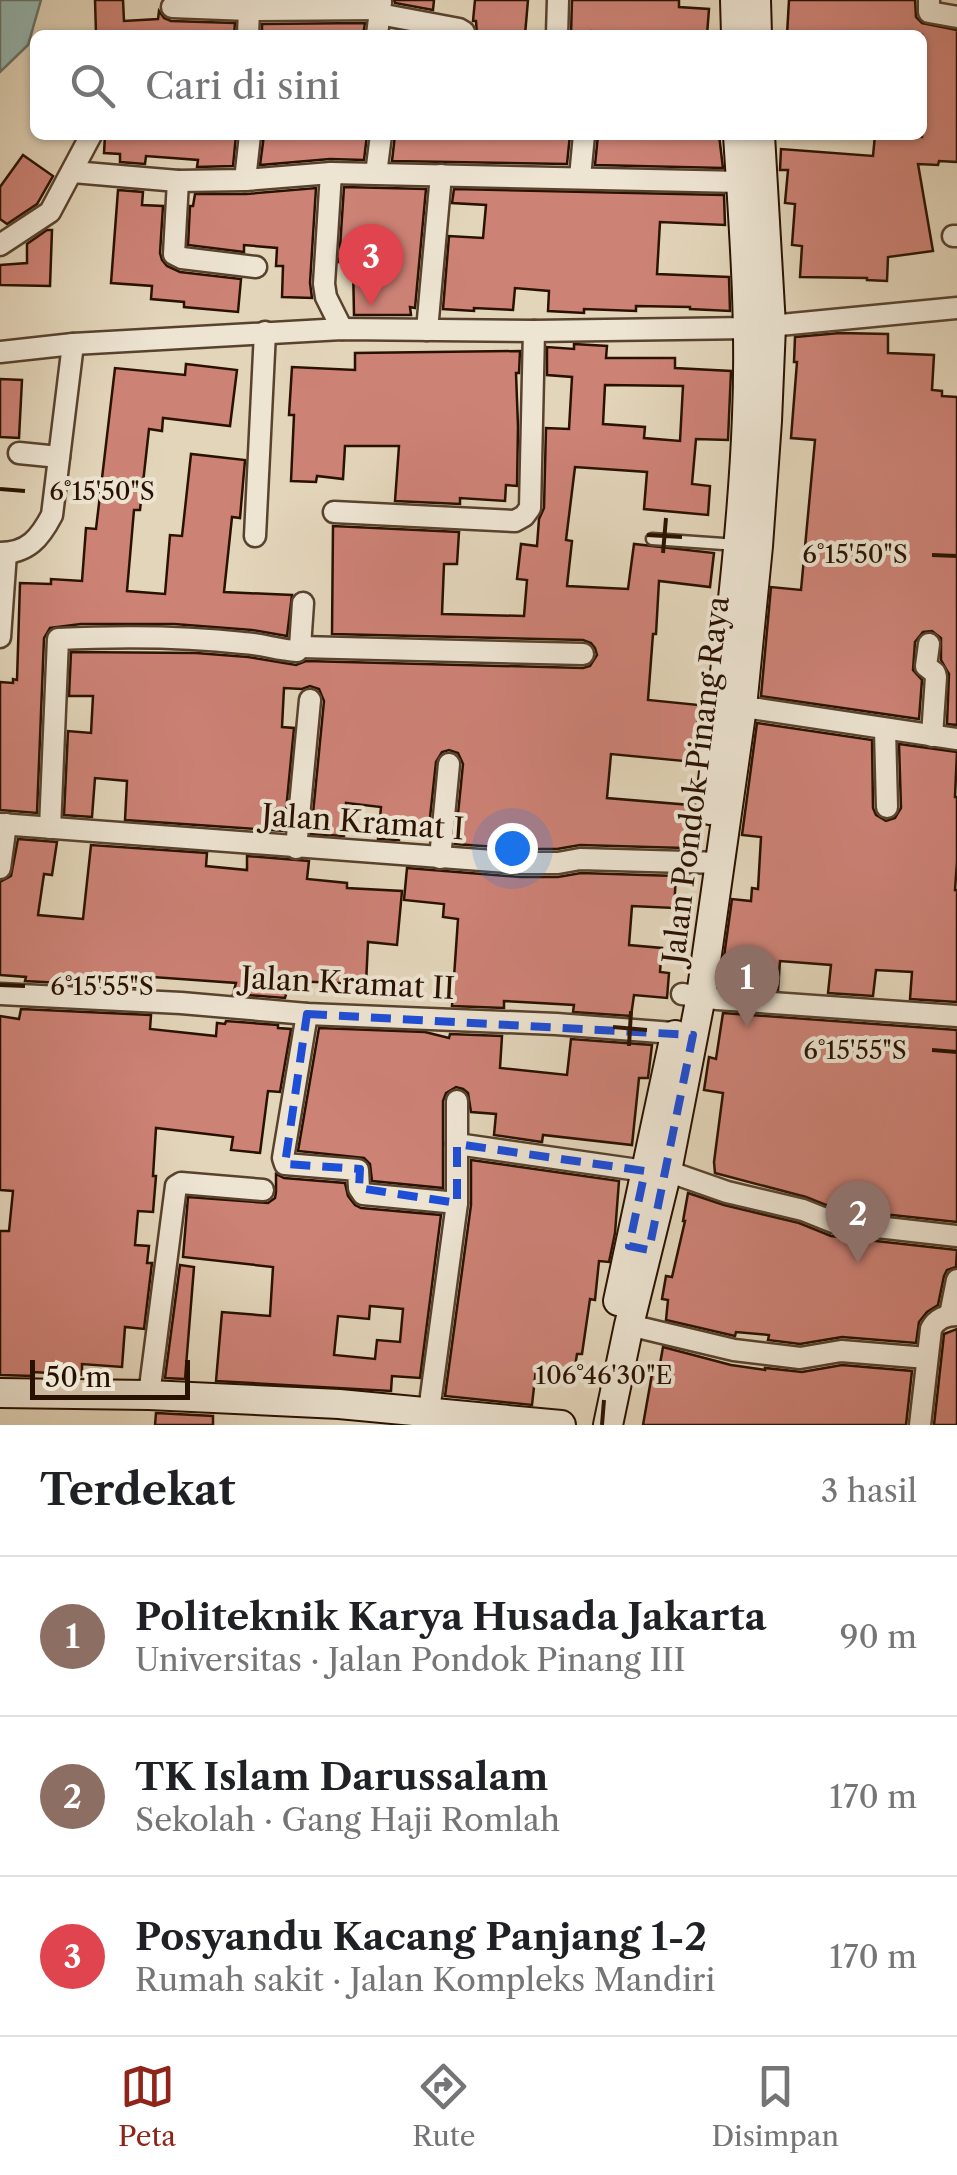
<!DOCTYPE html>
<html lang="id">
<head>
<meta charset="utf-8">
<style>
  :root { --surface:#fff; --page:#f6f6f6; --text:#202124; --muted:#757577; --line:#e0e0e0; --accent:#8f2418 }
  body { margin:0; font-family:"Libre Caslon Text",serif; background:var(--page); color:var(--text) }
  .scale { position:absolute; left:30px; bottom:25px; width:160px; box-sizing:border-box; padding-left:10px; border:5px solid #291100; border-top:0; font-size:28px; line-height:35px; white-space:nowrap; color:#291100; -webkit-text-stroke:8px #ede4d2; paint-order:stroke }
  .you { position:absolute; left:512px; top:848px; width:35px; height:35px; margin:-25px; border:8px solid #fff; border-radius:50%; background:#1a73e8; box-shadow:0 0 0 15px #1a73e833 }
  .badge { display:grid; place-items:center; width:65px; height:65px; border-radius:50%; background:var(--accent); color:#fff; font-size:32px; font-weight:700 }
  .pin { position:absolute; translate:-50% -82px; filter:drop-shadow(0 2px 5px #0008) }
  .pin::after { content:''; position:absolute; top:52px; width:35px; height:30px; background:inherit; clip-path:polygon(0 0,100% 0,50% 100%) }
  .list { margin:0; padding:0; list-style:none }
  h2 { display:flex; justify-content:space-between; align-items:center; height:130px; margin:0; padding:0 40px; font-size:42px }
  h2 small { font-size:32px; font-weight:400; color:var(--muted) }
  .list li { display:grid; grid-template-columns:65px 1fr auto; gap:30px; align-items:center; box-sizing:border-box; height:160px; padding:0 40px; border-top:2px solid var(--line) }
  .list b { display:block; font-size:38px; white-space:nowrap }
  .list p { margin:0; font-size:32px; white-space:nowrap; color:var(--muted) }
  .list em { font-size:32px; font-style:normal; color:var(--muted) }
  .icon { flex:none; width:55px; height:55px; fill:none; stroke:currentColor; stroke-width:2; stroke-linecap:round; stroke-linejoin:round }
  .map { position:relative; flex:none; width:957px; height:1425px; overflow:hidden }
  .search { position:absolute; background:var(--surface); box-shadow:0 2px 8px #0004; left:30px; right:30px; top:30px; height:110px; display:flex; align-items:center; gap:25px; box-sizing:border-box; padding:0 35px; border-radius:15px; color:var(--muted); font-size:38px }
  .sheet { height:610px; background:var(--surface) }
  nav { display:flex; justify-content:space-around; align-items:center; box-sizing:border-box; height:140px; border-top:2px solid var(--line); background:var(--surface); font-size:28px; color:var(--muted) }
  nav a { display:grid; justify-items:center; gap:5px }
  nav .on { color:var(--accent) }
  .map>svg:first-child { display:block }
  .water { fill:#95b8b2; stroke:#6a756b; stroke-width:2.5 }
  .building { fill:#cd8276; stroke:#291100; stroke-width:2.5; fill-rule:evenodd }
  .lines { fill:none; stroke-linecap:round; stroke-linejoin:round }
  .lane-casing { stroke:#58422e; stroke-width:15 }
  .street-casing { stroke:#58422e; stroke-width:25 }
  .secondary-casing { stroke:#291100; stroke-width:32 }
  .lane { stroke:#ede4d2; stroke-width:10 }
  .street { stroke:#ede4d2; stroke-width:20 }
  .secondary { stroke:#ede4d2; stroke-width:28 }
  .marked { fill:none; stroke:#1d4ed8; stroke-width:8; stroke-dasharray:20 12; stroke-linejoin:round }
  .ticks { fill:none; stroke:#291100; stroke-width:4 }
  .labels { text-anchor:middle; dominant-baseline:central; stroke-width:8; stroke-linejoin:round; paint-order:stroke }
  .street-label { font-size:30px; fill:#291100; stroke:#ede4d2 }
  .ticks-label { font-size:25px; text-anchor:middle; fill:#291100; stroke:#ede4d2; stroke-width:8; stroke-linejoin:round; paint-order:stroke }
</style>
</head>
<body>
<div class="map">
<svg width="957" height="1425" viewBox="0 0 957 1425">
  <rect width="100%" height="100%" fill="#e3d5ba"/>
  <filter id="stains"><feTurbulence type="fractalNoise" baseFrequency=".002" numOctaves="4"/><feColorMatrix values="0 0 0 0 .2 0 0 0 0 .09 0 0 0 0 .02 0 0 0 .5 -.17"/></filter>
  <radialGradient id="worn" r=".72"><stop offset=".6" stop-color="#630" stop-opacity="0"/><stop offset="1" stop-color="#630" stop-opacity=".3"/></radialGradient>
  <polygon class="water" points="0,0 41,0 28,45 0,72"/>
  <g class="building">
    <polygon points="95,0 123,0 124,21 158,19 159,11 164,18 171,21 235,23 234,35 96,33"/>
    <polygon points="394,0 434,0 433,10 395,3"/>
    <polygon points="475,0 528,0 525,35 477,35 476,21 473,21"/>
    <polygon points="572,0 679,0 679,7 709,9 707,35 636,35 592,31 592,35 571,34"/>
    <polygon points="789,0 915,0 916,17 922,23 957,30 957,162 939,161 938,165 918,164 933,251 888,257 887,281 867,280 867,278 800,277 802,246 792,245 795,204 785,203 788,170 780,170 781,149 873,156 875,135 922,137 922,35 787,35"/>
    <polygon points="365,23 363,35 262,35 262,24"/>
    <polygon points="105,135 236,135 233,166 197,167 198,160 146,156 145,164 120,162 120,154 104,153"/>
    <polygon points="264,135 367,135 364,160 330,159 260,165"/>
    <polygon points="395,135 570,135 567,164 392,161"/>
    <polygon points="598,135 719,135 723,168 595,165"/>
    <polygon points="23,155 53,176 37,204 7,224 0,219 0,187"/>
    <polygon points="344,187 426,189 415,308 410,307 411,315 354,315 353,263 339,262"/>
    <polygon points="316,188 310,283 312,298 282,297 283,266 276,266 277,248 244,245 244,252 188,245 190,206 193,206 195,194 246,194"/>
    <polygon points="454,189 724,195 725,225 660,222 657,274 729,277 730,311 690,309 690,307 636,306 636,311 584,309 584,313 548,311 549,291 515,288 513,310 474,308 474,311 443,309 449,236 483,238 486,205 452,203"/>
    <polygon points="118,190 143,192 142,205 163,206 160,253 162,260 167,266 180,272 241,279 238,312 184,307 184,302 151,299 152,286 111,283"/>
    <polygon points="47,230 52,230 50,286 0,285 0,265 27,263 27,244"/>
    <polygon points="840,333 888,334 888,353 934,355 932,390 942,391 942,396 957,397 957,725 947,724 949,674 941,660 941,638 932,631 923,632 915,642 913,670 922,680 919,719 761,696 771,587 801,590 815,440 791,438 797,362 794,362 795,337"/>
    <path d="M574,344L607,346L606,358H675V368L731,371L728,440L696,439L692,484L710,486L708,515L644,509L647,472L575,467L566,540L572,541L567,586L628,589L634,544L714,553L710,587L659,581L656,634H653L648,700L699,705L694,762L611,754L607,798L690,805L688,834H685L684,848L580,845L557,849H522L455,844L463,764L458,753L449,750L442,752L436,762L429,827L400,825L399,840L378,839L381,807L346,803L344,836L311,834L324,701L319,689L310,686L302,689L284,688L282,727L294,728L284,831L125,820L127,781L95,778L92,817L64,815L68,731L91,733L93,696H69L71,652L196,653L248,657L296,665L306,661L583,668L590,666L597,655L595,648L591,643L583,640L332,634L333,526L459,532L457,564H444L442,614L524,616L527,580L517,579L521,544L537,546L539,519L544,508L546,428L569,429L572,377L547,375V347L574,349ZM605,385L683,386L680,441L644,438L645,427L603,424Z"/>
    <polygon points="520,351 519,373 516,373 518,426 517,486 506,485 505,501 460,498 460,504 395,501 399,446 345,446 343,479 317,476 316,482 291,481 294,415 289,415 292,367 355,370 355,353"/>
    <polygon points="186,364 237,370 230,426 163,418 162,431 149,429 140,510 134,510 127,591 165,594 170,535 182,536 191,454 245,460 240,518 232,517 224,592 292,595 287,636 252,630 174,624 81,624 50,628 44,638 37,813 0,810 0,682 13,683 13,679 17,680 20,583 51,584 51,579 82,581 86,528 96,529 115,368 185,375"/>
    <polygon points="0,379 22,380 19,438 0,437"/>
    <polygon points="757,723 872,740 873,808 876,815 886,821 895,818 901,808 899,744 957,752 955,797 957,797 957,862 955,890 957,890 957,1002 910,999 912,972 876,970 873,996 828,993 831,965 780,961 778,990 727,986 728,979 721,978 732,899 751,901 752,888 758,889 761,837 742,835"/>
    <polygon points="18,839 57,842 52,875 44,874 38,915 83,919 91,845 207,853 206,866 247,870 247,856 309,861 307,879 347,883 347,888 402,891 397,945 368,942 366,984 290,981 285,998 233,994 236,983 153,977 152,988 25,981 26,977 0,975 0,882 11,876"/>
    <polygon points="407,868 521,877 558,877 581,873 676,876 674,908 632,906 629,945 662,948 660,972 669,973 667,998 634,995 631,1016 573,1012 574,1005 504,1001 504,1008 452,1006 458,919 443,917 444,904 404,900"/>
    <polygon points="21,1009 151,1015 150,1029 216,1036 217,1023 225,1024 226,1021 278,1025 278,1028 291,1029 280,1092 268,1091 260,1153 231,1150 233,1137 156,1128 153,1176 156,1176 153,1212 138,1211 135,1245 149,1246 147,1263 152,1263 144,1329 125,1327 122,1367 82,1364 82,1375 33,1372 33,1376 0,1375 0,1231 9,1231 13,1191 0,1190 0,1016 19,1019"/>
    <polygon points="723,1013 957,1030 957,1222 836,1209 806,1197 715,1173 714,1162 723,1093 704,1090 709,1057 716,1059"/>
    <polygon points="319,1028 425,1032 449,1038 450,1034 502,1036 500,1068 567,1075 571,1039 652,1045 648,1078 639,1078 632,1145 543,1135 542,1142 494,1135 496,1114 471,1112 468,1093 463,1089 456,1087 446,1093 443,1101 443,1188 372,1181 370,1164 364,1158 298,1151"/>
    <polygon points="471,1160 619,1181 615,1233 609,1262 599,1261 595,1300 590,1299 582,1354 577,1354 574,1373 536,1369 532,1405 445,1396 471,1205"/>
    <path d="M276,1174L284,1178L345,1183L348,1196L355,1205L361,1208L441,1215L420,1378L392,1376L391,1391L216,1381L222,1312L270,1316L273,1267L183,1257L188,1197L268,1203L275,1198L276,1192ZM370,1306L403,1309L400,1342L377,1340L375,1359L334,1355L338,1316L369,1319Z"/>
    <polygon points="688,1193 724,1205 799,1223 831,1236 957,1250 956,1267 947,1270 944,1276 938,1305 927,1312 919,1322 916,1343 842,1337 800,1344 768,1340 769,1335 736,1332 735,1336 666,1320 668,1300 662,1299 666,1276 672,1277 685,1221 683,1221"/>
    <polygon points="180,1265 194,1267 185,1379 165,1378"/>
    <polygon points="957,1329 957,1425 934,1425 944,1334"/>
    <polygon points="663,1347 731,1365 765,1370 765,1368 802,1372 842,1365 912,1371 906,1425 643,1425 652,1374 658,1375"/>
    <polygon points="156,1413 213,1416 213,1425 155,1425"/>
  </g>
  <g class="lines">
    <g class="lane-casing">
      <polyline id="lane" points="652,539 738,545"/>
    </g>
    <g class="street-casing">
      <g id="street">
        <polyline points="929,0 929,12 957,17"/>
        <polyline points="172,7 249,10 379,9"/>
        <polyline points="379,14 459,29 464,32"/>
        <polyline points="248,35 249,10"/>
        <polyline points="377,35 381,2"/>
        <polyline points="557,35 558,0"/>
        <polyline points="73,172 178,181 245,180 331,173 741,182"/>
        <polyline points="331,173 324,284 326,297 342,329"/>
        <polyline points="376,174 381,135"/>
        <polyline points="580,177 584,135"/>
        <polyline points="245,180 250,135"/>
        <polyline points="178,181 174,254 182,258 256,267"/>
        <polyline points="953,236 957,236"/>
        <polyline points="0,245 50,212 91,135"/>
        <polyline points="427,330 441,175"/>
        <polyline points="0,352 73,344 342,329 534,331 749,328 957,308"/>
        <polyline points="19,453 59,457"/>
        <polyline points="334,512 515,521 524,516 530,508 534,331"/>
        <polyline points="255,536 265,332"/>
        <path d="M0,553C28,553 40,538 52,515L73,344"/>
        <polyline points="0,637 6,553"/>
        <polyline points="929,644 926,666 935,673 936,677 932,736"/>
        <polyline points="300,647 583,654"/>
        <polyline points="731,707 758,709 957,739"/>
        <polyline points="885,729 887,807"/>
        <polyline points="0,824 521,863 558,863 580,859 721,863"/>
        <path d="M50,828L58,639C120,636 181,636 243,643C262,644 278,650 297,651L300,647L303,603"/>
        <polyline points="296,848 310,700"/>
        <polyline points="440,858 449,764"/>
        <polyline points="0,868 6,824"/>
        <polyline points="0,994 181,1003 307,1014 556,1024 686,1034"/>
        <polyline points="682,994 717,999 957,1016"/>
        <polyline points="307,1014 283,1158 285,1164 358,1170 359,1188 363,1194 457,1203"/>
        <polyline points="457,1144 645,1171"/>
        <polyline points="667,1171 727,1192 803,1210 833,1222 957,1236"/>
        <polyline points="950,1315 957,1280"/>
        <polyline points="629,1325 734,1350 800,1358 841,1351 927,1358"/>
        <polyline points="149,1395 176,1186 181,1183 263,1190"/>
        <polyline points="429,1411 457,1203 457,1101"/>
        <path d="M920,1425L931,1329C936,1319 946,1315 957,1315"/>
      </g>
    </g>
    <g class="secondary-casing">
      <g id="secondary">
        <polyline points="735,0 736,35"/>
        <polyline points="756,0 757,35"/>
        <path d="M710,810C723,679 742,548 747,416C751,322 744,229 738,135"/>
        <polyline points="618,1301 675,1035"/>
        <polyline points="0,1393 149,1395 339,1404 561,1425"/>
        <polyline points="608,1425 629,1325 667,1171 701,996 742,707 758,546 767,421 771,326 760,135"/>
      </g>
    </g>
    <use href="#lane" class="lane"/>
    <use href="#street" class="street"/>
    <use href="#secondary" class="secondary"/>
  </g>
  <path class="marked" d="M307,1014L693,1035L649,1250L629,1246L645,1171L457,1144V1203L359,1188L360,1169L285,1164Z"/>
  <path class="ticks" d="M0,489L25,491M647,535L682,537M663,553L666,518M932,555L957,556M0,985L25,986M613,1027L647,1030M629,1046L631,1011M932,1050L957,1052M602,1425L604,1400"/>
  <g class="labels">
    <g class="street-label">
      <text transform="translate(696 780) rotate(-83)">Jalan Pondok Pinang Raya</text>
      <text transform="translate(363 822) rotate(4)">Jalan Kramat I</text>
      <text transform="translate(348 983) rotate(3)">Jalan Kramat II</text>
    </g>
  </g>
  <g class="ticks-label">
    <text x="102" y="500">6°15'50"S</text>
    <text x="855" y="563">6°15'50"S</text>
    <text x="102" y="995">6°15'55"S</text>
    <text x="855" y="1059">6°15'55"S</text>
    <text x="604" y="1384">106°46'30"E</text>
  </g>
  <rect width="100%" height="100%" filter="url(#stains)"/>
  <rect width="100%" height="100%" fill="url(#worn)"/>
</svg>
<div class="scale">50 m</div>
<div class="you"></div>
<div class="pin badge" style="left:747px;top:1027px;background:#8d6e63">1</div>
<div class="pin badge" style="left:858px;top:1263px;background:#8d6e63">2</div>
<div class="pin badge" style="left:371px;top:306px;background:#e0444e">3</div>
<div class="search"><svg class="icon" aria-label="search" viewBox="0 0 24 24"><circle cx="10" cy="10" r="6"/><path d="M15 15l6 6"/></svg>Cari di sini</div>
</div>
<section class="sheet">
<h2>Terdekat<small>3 hasil</small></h2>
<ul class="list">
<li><span class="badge" style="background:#8d6e63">1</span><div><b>Politeknik Karya Husada Jakarta</b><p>Universitas · Jalan Pondok Pinang III</p></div><em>90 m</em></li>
<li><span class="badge" style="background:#8d6e63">2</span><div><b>TK Islam Darussalam</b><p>Sekolah · Gang Haji Romlah</p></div><em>170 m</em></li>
<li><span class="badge" style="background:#e0444e">3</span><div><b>Posyandu Kacang Panjang 1-2</b><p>Rumah sakit · Jalan Kompleks Mandiri</p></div><em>170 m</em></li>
</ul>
</section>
<nav>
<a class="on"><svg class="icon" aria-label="map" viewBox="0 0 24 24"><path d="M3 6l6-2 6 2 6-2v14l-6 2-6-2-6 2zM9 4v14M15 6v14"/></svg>Peta</a>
<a><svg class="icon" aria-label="directions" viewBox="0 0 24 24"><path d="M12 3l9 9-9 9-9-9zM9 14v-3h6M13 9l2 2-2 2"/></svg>Rute</a>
<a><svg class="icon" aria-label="saved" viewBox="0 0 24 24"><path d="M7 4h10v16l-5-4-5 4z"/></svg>Disimpan</a>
</nav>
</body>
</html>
